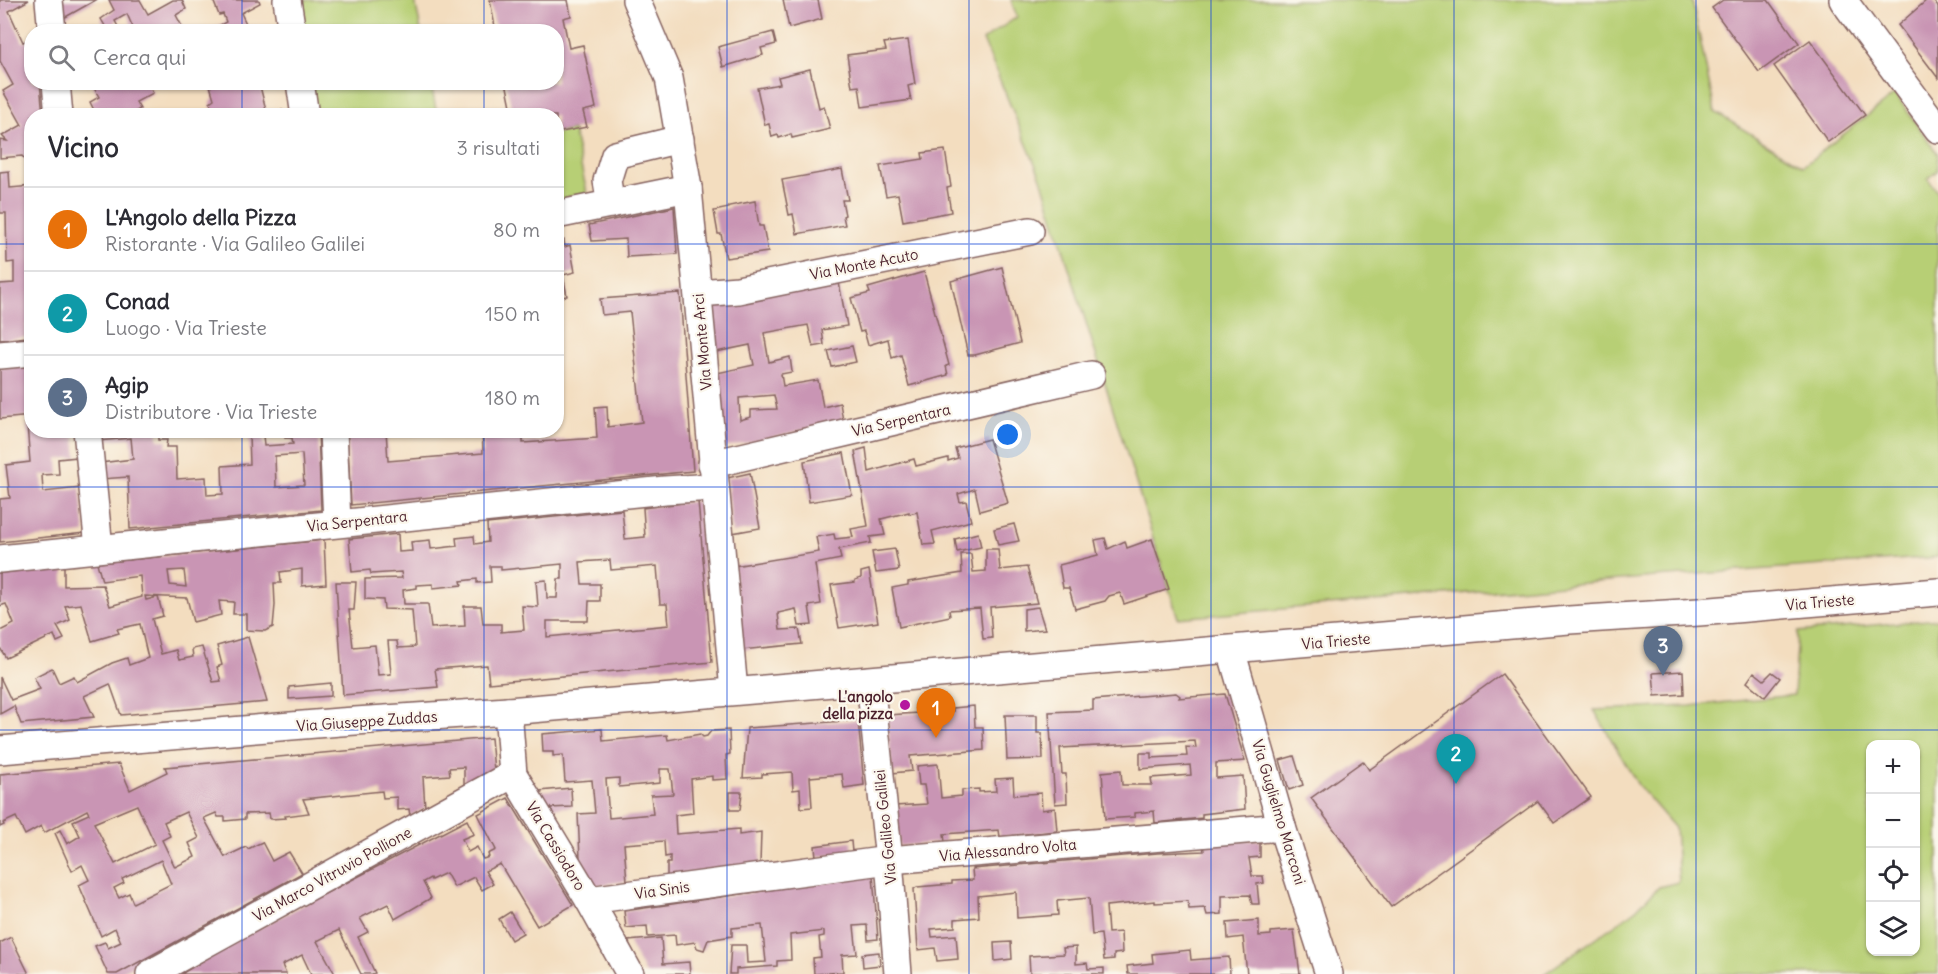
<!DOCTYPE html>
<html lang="it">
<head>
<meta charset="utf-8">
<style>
  :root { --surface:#fff; --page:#f7f7f7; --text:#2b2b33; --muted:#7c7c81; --line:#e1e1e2; --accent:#0f766e }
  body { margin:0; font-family:Delius,sans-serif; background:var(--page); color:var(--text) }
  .controls { position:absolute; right:18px; bottom:18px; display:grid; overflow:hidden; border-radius:12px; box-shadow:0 2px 4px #0004 }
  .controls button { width:54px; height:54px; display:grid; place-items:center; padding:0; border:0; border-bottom:2px solid var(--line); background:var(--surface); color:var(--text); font:30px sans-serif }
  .you { position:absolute; left:1008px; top:435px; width:21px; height:21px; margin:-15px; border:4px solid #fff; border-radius:50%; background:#1a73e8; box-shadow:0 0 0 9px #1a73e833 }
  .badge { display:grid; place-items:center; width:39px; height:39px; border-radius:50%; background:var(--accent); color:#fff; font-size:20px; font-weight:700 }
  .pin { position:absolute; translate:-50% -50px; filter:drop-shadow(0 2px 3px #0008) }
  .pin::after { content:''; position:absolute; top:32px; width:21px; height:18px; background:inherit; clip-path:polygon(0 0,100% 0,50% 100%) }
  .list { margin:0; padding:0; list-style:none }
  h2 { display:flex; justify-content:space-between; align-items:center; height:78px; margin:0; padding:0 24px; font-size:26px }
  h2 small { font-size:20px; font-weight:400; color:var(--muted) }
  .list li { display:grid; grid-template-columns:39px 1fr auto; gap:18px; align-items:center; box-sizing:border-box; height:84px; padding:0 24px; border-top:2px solid var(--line) }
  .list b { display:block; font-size:22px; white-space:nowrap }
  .list p { margin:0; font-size:20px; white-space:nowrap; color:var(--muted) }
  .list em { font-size:20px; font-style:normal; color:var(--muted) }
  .icon { flex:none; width:33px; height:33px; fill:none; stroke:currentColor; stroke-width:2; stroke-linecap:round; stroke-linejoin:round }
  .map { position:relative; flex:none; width:1938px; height:974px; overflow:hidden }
  .search { position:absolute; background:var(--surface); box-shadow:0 2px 4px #0004; left:24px; top:24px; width:540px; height:66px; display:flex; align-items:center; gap:15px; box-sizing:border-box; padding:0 21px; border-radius:24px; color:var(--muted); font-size:22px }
  .panel { position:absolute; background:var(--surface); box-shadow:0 2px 4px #0004; left:24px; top:108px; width:540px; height:330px; border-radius:24px }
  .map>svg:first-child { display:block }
  .green { fill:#b7cf75; stroke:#807750; stroke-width:1.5; fill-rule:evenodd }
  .building { fill:#c995b4; fill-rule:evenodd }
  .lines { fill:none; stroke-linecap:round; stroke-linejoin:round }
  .minor-casing { stroke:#85625f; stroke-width:30 }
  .minor { stroke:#fff; stroke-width:27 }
  .grid { fill:none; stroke:#1d4ed8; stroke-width:1.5; stroke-opacity:0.55 }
  .poi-dot { fill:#b5179e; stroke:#fbf7ec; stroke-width:2 }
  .labels { text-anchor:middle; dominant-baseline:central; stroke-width:4.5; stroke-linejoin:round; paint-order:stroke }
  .street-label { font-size:15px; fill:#4a1f2b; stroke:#fbf7ec }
  .poi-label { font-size:15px; font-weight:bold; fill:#4a1f2b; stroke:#fbf7ec; text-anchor:end }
</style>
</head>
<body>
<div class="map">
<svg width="1938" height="974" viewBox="0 0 1938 974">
  <rect width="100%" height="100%" fill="#fbf7ec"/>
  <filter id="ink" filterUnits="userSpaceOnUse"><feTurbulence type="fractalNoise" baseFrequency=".0167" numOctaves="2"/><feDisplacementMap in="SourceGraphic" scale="12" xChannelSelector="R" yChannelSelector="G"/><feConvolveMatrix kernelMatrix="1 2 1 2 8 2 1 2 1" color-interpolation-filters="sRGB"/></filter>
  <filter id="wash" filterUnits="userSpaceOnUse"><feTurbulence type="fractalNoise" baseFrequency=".008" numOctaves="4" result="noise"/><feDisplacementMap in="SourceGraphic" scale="24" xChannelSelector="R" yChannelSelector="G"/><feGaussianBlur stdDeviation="1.35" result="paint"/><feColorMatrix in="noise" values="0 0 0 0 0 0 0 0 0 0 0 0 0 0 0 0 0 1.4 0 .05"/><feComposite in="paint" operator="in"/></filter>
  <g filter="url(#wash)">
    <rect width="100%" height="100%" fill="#f3ddbf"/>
    <g class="green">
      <polygon points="297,0 415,0 421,31 301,31"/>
      <polygon points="1011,0 1692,0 1715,112 1803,166 1895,94 1938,154 1938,171 1928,179 1938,192 1938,557 1655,577 1178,618 1041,178 983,40 1017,17"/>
      <polygon points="309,83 431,83 437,115 314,115"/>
      <polygon points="573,130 587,193 557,200 556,133"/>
      <path d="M1938,619V974H1544L1632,913L1659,887L1679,882L1675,828L1638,785L1594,710L1690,706L1794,695L1798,632ZM1870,744H1916V952H1870Z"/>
    </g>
    <g id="blocks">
      <g class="building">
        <polygon points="0,0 29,0 9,11 23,42 32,39 32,82 40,82 43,116 32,116 32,167 22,156 0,158 0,140 7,141 2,136 22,125 3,91 13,85 0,61"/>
        <polygon points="60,0 96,0 62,19"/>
        <polygon points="109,0 140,0 148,14 173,0 182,0 186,9 176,15 185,32 135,32 127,14 115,21 121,32 95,32 105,26 101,19 114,10"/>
        <polygon points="213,0 259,0 260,3 241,13 250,32 207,32 226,22 223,14 219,15"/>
        <polygon points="490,0 568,0 571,16 563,18 569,48 583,45 596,108 583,111 587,127 556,133 556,116 513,116 506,82 556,82 556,32 496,32"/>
        <polygon points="783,0 818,0 822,19 789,28"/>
        <polygon points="1723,0 1768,0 1799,43 1759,72 1712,8"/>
        <polygon points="1927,0 1933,0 1938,7 1938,78 1898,25"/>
        <polygon points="773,32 776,44 761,48 763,55 723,67 718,47"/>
        <polygon points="908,40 915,84 908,86 911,100 862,107 859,86 852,87 847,55 886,50 884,43"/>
        <polygon points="1810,40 1865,115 1828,142 1774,66"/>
        <polygon points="810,69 819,108 824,106 830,129 792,138 791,134 779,138 778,135 772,137 769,124 765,125 757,88 780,84 778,77"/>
        <polygon points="91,82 147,82 153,93 136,102 140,109 133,113 134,116 97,116 90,102 99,97"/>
        <polygon points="209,82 259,82 267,114 282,110 283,116 214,116 210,102 214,99"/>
        <polygon points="945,150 951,187 947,188 951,212 903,221 898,194 886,196 880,166 923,159 922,153"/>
        <polygon points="842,169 848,200 842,200 845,215 843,216 845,225 797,234 793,214 789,215 782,180"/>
        <polygon points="9,171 10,188 32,186 32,323 26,324 27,337 0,340 0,284 14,283 14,262 7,263 6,213 0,213 0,172"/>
        <polygon points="755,201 759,226 763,226 768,252 726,258 721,234 718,234 714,211 729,208 729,206"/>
        <polygon points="674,207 677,254 627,257 626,239 592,241 589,225"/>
        <polygon points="564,240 565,247 570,245 575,272 563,275 567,296 556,298 556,241"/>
        <polygon points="1002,267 1020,343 975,355 968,355 951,281"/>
        <polygon points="924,272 949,365 946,366 948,375 909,386 901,355 892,358 888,339 868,345 864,331 860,332 851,298 870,293 868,288"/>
        <path d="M838,277L847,326L822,330L824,345L813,347L808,325L764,333L769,362L790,357L792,372L781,374L783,386L818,380L823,407L840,403L843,421L723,448L717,373L754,365L750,345L716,352L711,301ZM774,395L777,409L751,410V417L740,420L739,398Z"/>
        <polygon points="680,293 693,471 351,505 347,430 386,430 388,461 483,453 482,430 496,430 496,435 523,432 523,443 597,438 595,407 607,406 608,427 642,422 630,312 602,315 600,299"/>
        <polygon points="852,346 856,362 832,367 828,351"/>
        <polygon points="32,365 32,416 0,419 0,368"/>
        <polygon points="27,425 32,425 32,430 74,430 77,457 58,459 59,474 42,475 43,492 80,488 85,533 0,542 0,499 10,498 6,465 30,462"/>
        <path d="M96,430H158V440H167L166,447H176L177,479L206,477L207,495L223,494L222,466L250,464L249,435H263L264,446L293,444L292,438H285V430H318L321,510L130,529L128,477L101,479L100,463L133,459L131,438L98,441ZM302,454L304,485L276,487L275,456Z"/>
        <polygon points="411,430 434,430 434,434 411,435"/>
        <polygon points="989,439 1008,503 980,511 975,489 958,494 960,502 966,501 971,521 932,531 935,544 923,545 917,512 909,514 909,512 881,519 885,535 870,537 871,543 839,549 841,559 815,564 821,604 809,606 812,625 799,626 796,609 778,613 780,630 799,629 802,644 741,650 734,566 819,552 816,537 834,534 835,539 853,537 851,529 868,526 855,451 866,448 869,472 914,459 916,466 948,458 948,461 958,458 955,448"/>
        <polygon points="844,453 852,495 809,502 804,461"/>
        <polygon points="750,473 760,528 732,533 727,478"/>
        <path d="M698,501L712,662L489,683L487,665L435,669L438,687L343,695L336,582H356L354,610H349L353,647L375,645L378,675L391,674L388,641H397L398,648L415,647L412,610L384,609L383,600L365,599V579L402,578L401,572L371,574L370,570L352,572L349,539L398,534L399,552L412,551L411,542L430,540L431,549L457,546L456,538L474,536L475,544L488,542L487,524L622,510L625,539L645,537L643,508ZM610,560L611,570L657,566L660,604H667L669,625L547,637V621H588L589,601H600V584H582L580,562ZM562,564V579H558L557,598H547L546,580L536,581L538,607L522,606L524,630L501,632V624H483L481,606H464L465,626L431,628L428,604H404L403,590L417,588V585L433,584V588L462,585L461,581L477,579V583L491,582L490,566H501V570Z"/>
        <polygon points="1014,524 1019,541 998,545 994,529"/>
        <polygon points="978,533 981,547 957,552 955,539"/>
        <polygon points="1105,538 1108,549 1125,541 1127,548 1152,539 1169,589 1124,604 1120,593 1109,596 1105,601 1075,609 1069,588 1063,588 1059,565 1098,555 1095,540"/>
        <path d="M324,540L326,584L302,586V569L280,572L281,583H274L275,605L273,627L265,631L246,630V614H233L234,602L219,601L221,615L193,622L187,598L145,596L146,600L158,597L163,616L152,619L161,654L176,650L179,660L193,657L192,649L202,647L213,682L221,681L217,667L222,665L217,646L248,637L267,702L121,715L110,684L84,696L94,717L21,724L14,706L0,714V677L11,700L40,689L34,677L52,668L59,683L74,676L77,682L112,663L127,658L129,665L148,658L140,624L117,629L119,633L92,641L81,604L65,606L70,620L57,626L64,639L57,642L54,635L6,658L0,648V631L14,624L6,604L0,606V573L64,566V586L103,585L110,606L142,597L140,576L102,581L97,563ZM184,570L186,587L170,585L168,571Z"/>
        <polygon points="895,549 899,570 876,573 872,552"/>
        <polygon points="986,549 998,549 1000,570 1027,567 1037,603 990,607 992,638 983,639 980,608 949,610 950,616 899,627 892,588 908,585 908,582 962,573 961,554 971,554 973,572 986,571"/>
        <polygon points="869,570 878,622 839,628 831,585 855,582 855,580 861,578 861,572"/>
        <polygon points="1038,607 1045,629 1024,631 1024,609"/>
        <polygon points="1683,671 1684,694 1655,696 1653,673"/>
        <polygon points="1754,672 1764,680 1772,672 1780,678 1765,697 1747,682"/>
        <polygon points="1502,674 1591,797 1554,823 1538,801 1391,907 1311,798 1363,761 1369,770"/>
        <polygon points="331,683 331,696 289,699 289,687"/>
        <polygon points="1176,693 1180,696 1179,698 1225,694 1245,761 1216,763 1216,778 1243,776 1245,809 1202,814 1202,818 1155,823 1154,811 1135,813 1135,817 1105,819 1102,772 1121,770 1122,785 1152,785 1151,778 1191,775 1190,765 1140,769 1140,753 1151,753 1151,758 1187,756 1186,747 1196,748 1195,741 1060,748 1062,774 1066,774 1067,803 1055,804 1049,712 1093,710 1093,700"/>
        <polygon points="974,706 975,727 983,727 984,750 910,756 912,771 892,773 887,715 953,711 953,708"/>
        <polygon points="1005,715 1037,715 1037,733 1042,733 1043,759 1007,760"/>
        <polygon points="858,720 864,785 844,788 842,774 810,777 812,807 801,808 800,789 793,790 792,772 762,774 762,777 743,778 747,728"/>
        <path d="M602,729L603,741L667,735L668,740L700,734L703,737L707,736L711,731L729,730L730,754L726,755L727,779L712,780V776L691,779L693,813L675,815L676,834L739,829V835L761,832L760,864L667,876V863H670V856L665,857L664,841L624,844L627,881L591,886L575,857L580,858L578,814L595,813L592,780L565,782L563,755L553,756V752H543L542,734ZM660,769H670L673,794L651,795L653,814L609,818L606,779L619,778V787L660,783Z"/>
        <path d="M491,738L494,771L464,787V767L449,768L450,775L423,777L425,808L410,816L409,809L397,810V797L383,798L382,791L303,799L309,813L285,816L286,818L270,819L269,813L245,814V819L225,821V817H218L216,813L204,818L225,857L246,847L248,849L262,842L272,861L289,852L302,873L117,974H108L95,946L105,942L108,948L121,942L115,928L101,936L79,885L89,880L82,865L72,871L55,833L60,830L67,844L80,836L73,821L89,814L87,810L44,833L41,826L25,835L16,817L3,823L4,825L0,827V774L119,764L130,790L167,772L165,767ZM137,805L155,844L115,864L94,823ZM186,812L199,838L189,843L195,857L175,867L162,840L170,836L164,822ZM161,860L171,884L133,903L129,893L119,898L114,888L124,883L122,879Z"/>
        <polygon points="1294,756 1303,785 1289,790 1280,760"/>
        <polygon points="938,764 941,798 962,796 962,790 979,789 979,792 996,791 995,779 1013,778 1014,795 1041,793 1042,810 1055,808 1057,831 1000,837 999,830 944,834 945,842 899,846 895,806 927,804 924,785 919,785 917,766"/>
        <polygon points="571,788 572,807 549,808 540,791"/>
        <polygon points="730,792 742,792 740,810 730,810"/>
        <polygon points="508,798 573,905 537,926 500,864 485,871 493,884 482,890 474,877 454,887 446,873 431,880 430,878 423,882 431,898 395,919 388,904 360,918 368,932 358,937 375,973 372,974 361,974 339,930 317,941 335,974 311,974 302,955 282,965 286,974 181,974 244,936 467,820 474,834 462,839 468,852 477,847 483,859 489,857 488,854 496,850 478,814"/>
        <polygon points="1260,840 1260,857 1249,858 1252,876 1263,876 1264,883 1257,884 1259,904 1252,904 1250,895 1222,896 1222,914 1207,915 1205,908 1189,909 1188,901 1155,903 1155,901 1106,906 1108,933 1121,932 1122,953 1114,954 1114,959 1104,960 1101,934 1092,935 1089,898 1057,901 1058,915 1017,918 1016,892 978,896 979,917 955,919 955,927 931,929 932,937 956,935 958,959 937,961 935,948 918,950 914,889 917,887 952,884 952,881 973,880 972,869 1158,853 1204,851 1203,843"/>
        <polygon points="851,841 852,852 816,857 815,846"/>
        <polygon points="873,875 878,939 868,940 867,925 854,926 857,954 842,955 843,972 814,974 813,958 821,957 819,937 824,936 824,931 790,935 791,960 777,961 777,966 736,969 736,974 729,974 731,945 746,945 747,963 766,962 762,925 732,928 732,936 708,940 704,950 697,948 695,942 676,945 675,935 648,937 647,926 626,928 624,911"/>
        <polygon points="510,912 523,933 511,940 499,919"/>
        <polygon points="1259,920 1259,936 1271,935 1271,932 1294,930 1300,974 1247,974 1243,937 1228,939 1227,923"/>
        <polygon points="11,937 29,974 0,974 0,943"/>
        <polygon points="661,938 663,964 689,962 690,974 645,974 628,941"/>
        <polygon points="1011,942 1012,959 995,961 994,943"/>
        <polygon points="1076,947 1076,964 1087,963 1088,969 1104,968 1104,974 1030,973 1029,956 1064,954 1063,948"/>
        <polygon points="1190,950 1191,960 1229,957 1230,974 1128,974 1127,966 1153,963 1152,954"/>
        <polygon points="879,952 880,965 863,967 862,954"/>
      </g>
    </g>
  </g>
  <g filter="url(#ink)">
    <use href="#blocks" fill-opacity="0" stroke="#85625f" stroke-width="1.5"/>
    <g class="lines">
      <g class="minor-casing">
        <g id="minor">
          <polyline points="49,0 52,32"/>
          <polyline points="287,0 292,32"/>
          <polyline points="636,0 669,78 688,188 734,691"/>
          <polyline points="1843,0 1938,129"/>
          <polyline points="56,82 59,116"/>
          <polyline points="300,82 305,116"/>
          <polyline points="611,204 607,181 615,155 680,139"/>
          <polyline points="556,215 688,188"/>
          <polyline points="698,293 738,290 1030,231"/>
          <polyline points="0,355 32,352"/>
          <polyline points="87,430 99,548"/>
          <polyline points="333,430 337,523"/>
          <polyline points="712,464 1091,375"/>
          <polyline points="0,559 665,490 714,487"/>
          <polyline points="1231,650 1282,827 1329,974"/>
          <polyline points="870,681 889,860 898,974"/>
          <polyline points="508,711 513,774 589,900 630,974"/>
          <polyline points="0,750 340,722 508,711 1569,620 1699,612 1938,592"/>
          <polyline points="589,900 889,860 1282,827"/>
          <polyline points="150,974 513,774"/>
        </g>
      </g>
      <use href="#minor" class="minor"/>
    </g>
  </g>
  <path class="grid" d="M242,0V32M484,0V32M727,0V974M969,0V974M1211,0V974M1454,0V974M1696,0V974M242,82V116M484,82V116M0,244H32M556,244H1938M242,430V974M484,430V974M0,487H1938M0,730H1938"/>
  <circle class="poi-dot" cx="905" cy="705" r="6"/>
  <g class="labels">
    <g class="street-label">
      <text transform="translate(864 264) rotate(-11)">Via Monte Acuto</text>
      <text transform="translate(702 342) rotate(-95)">Via Monte Arci</text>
      <text transform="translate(901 420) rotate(-13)">Via Serpentara</text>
      <text transform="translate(357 521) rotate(-6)">Via Serpentara</text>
      <text transform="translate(1820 602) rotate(-5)">Via Trieste</text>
      <text transform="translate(1336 641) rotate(-5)">Via Trieste</text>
      <text transform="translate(367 721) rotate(-4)">Via Giuseppe Zuddas</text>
      <text transform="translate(1279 812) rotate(73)">Via Guglielmo Marconi</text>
      <text transform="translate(885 827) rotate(-96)">Via Galileo Galilei</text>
      <text transform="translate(556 846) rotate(59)">Via Cassiodoro</text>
      <text transform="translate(1008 850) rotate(-5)">Via Alessandro Volta</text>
      <text transform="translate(332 874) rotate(-29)">Via Marco Vitruvio Pollione</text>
      <text transform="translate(662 890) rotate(-8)">Via Sinis</text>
    </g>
    <g class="poi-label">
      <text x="893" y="696">L'angolo<tspan x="893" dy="17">della pizza</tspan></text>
    </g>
  </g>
</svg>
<div class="controls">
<button>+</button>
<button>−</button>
<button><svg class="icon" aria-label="locate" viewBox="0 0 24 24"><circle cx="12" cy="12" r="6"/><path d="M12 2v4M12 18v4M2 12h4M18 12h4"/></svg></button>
<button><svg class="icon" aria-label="layers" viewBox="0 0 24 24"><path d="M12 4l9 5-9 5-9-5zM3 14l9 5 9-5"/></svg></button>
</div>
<div class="you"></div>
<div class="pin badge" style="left:936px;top:738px;background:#e8710a">1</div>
<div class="pin badge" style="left:1456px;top:784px;background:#0f9aa8">2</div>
<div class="pin badge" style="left:1663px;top:676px;background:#5c6f8a">3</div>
<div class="search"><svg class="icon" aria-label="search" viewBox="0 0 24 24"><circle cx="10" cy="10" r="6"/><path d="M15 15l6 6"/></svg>Cerca qui</div>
<section class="panel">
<h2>Vicino<small>3 risultati</small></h2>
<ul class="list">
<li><span class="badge" style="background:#e8710a">1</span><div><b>L'Angolo della Pizza</b><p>Ristorante · Via Galileo Galilei</p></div><em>80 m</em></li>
<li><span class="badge" style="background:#0f9aa8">2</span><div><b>Conad</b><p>Luogo · Via Trieste</p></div><em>150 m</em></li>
<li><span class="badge" style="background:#5c6f8a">3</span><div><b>Agip</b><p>Distributore · Via Trieste</p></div><em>180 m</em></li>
</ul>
</section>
</div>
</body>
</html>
